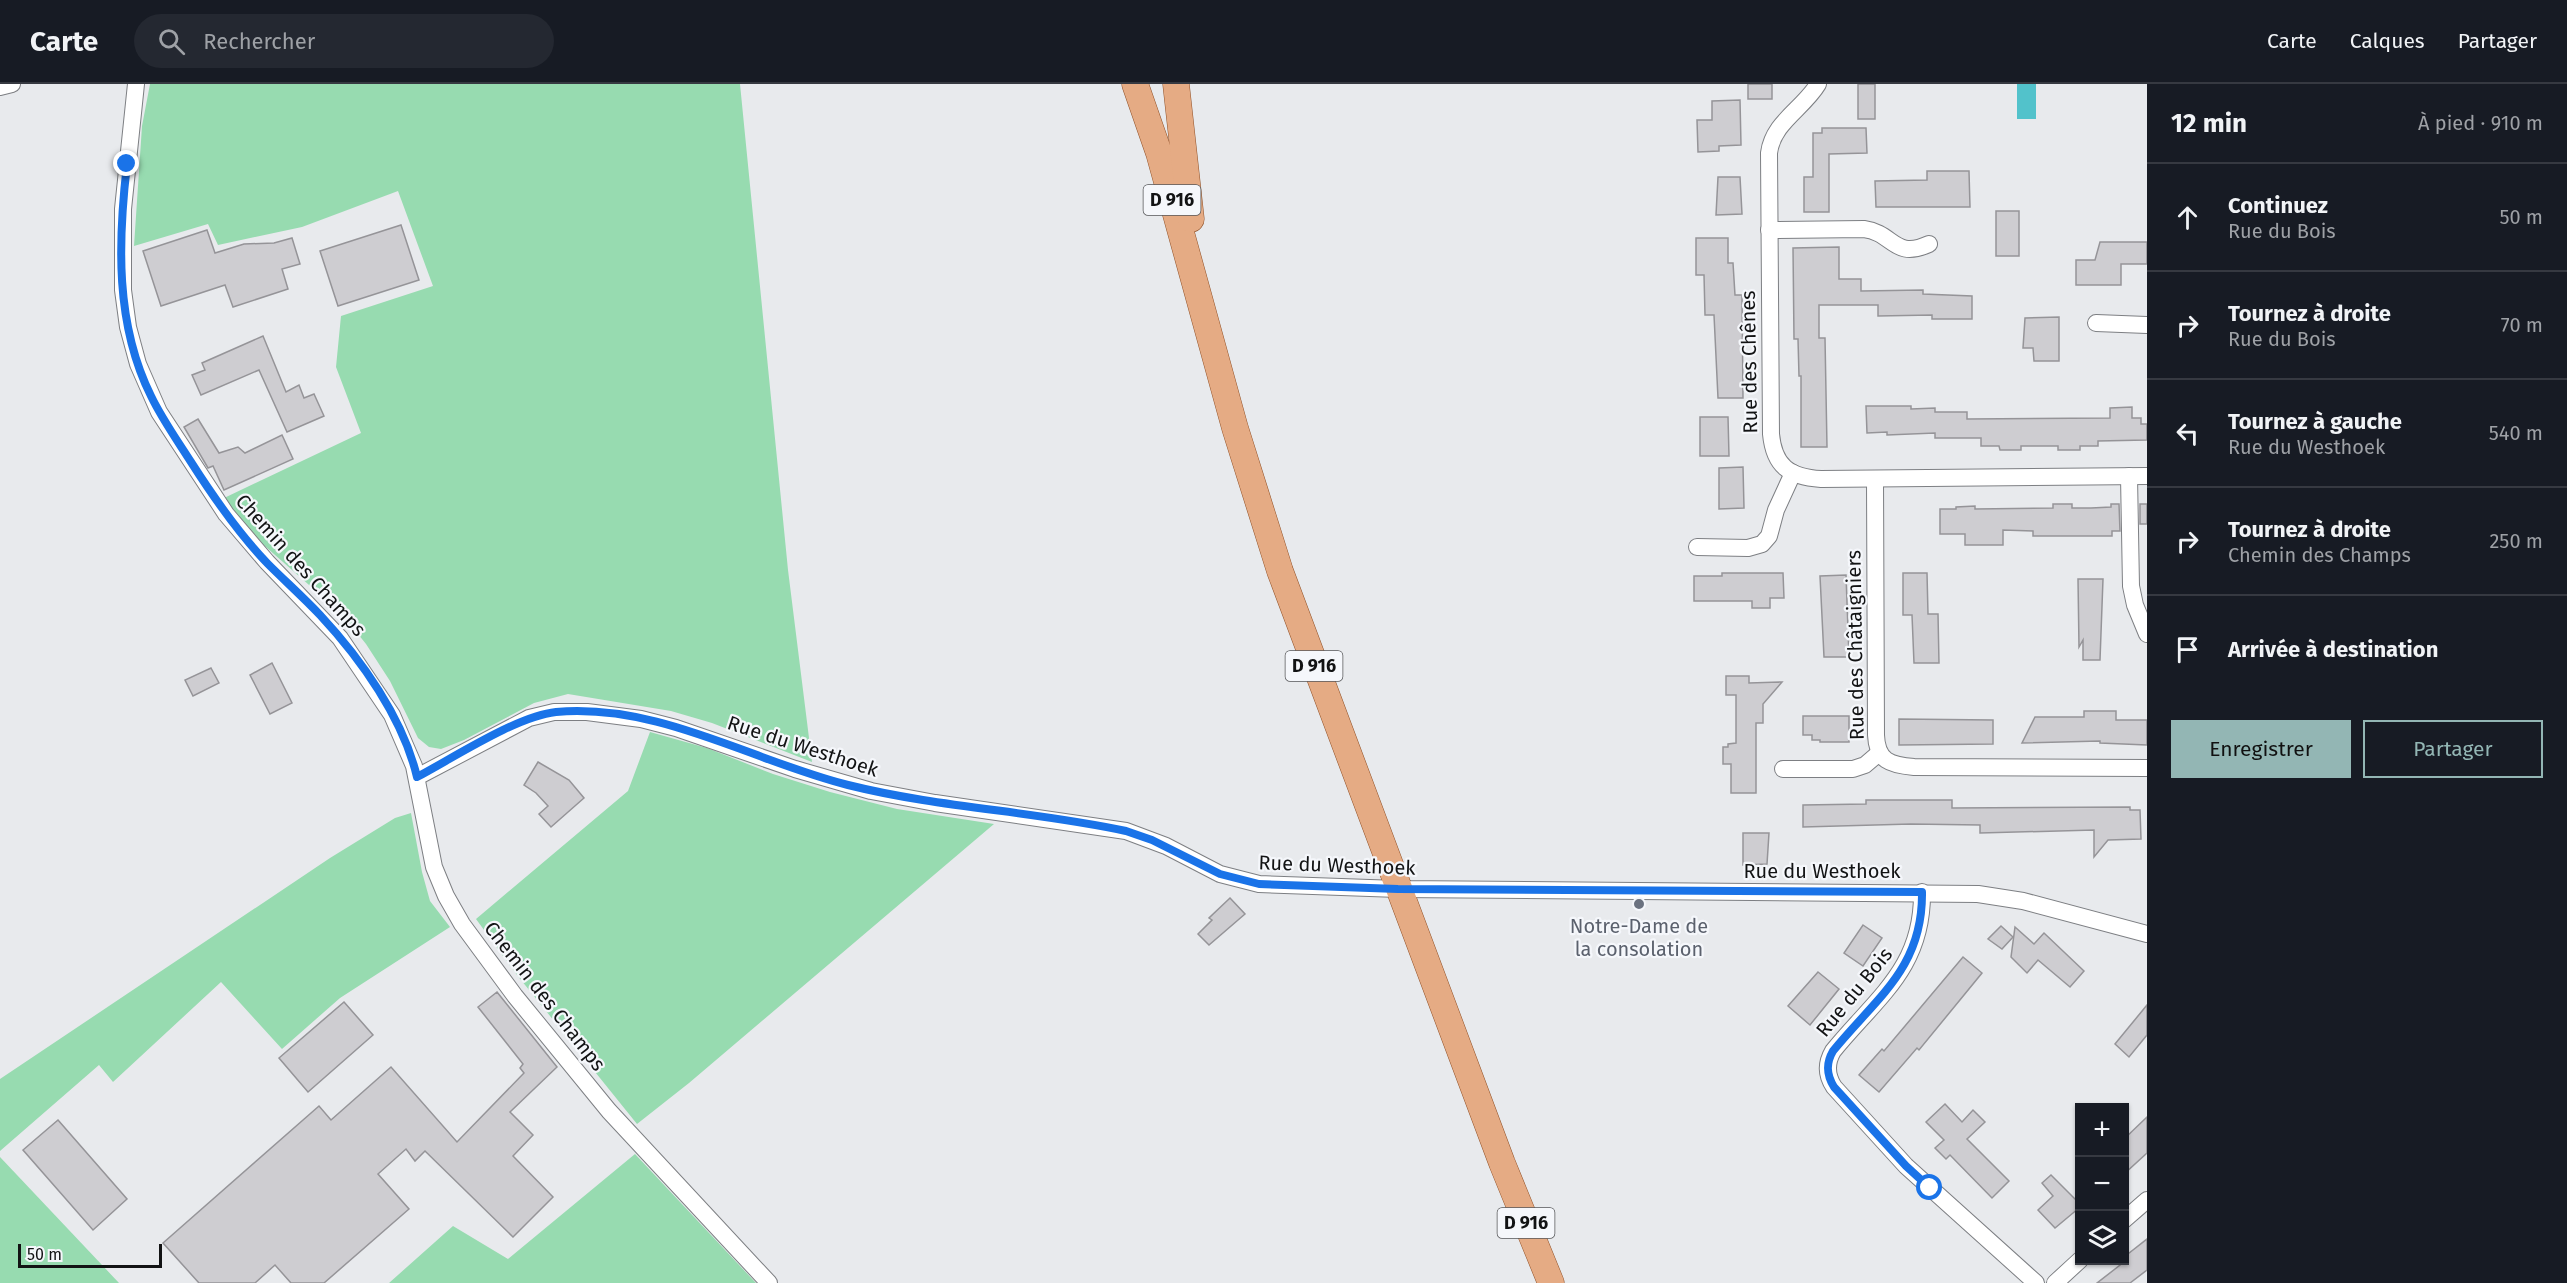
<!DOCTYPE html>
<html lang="fr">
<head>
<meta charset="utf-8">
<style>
  :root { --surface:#171b24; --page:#242831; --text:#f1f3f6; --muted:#9ea1a6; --line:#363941; --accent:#93b6b4 }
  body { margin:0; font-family:"Fira Sans",sans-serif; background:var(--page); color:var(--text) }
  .controls { position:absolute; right:18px; bottom:18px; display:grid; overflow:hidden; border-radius:0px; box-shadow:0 2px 4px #0004 }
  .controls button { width:54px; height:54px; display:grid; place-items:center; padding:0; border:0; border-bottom:2px solid var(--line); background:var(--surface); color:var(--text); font:30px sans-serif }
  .scale { position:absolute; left:18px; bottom:15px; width:144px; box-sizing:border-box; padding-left:6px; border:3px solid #121314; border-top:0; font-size:16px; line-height:21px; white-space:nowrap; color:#121314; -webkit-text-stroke:4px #f5f7fb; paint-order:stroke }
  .stop { position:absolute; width:18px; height:18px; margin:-14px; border:4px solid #1a73e8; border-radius:50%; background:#fff }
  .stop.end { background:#1a73e8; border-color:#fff; box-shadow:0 2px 6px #0008 }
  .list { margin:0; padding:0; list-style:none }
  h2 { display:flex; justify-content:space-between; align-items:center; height:78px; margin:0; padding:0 24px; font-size:26px }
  h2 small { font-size:20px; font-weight:400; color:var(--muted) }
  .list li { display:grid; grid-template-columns:39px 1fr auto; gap:18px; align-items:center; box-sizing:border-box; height:108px; padding:0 24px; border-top:2px solid var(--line) }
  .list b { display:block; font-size:22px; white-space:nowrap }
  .list p { margin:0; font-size:20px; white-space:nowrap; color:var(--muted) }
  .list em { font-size:20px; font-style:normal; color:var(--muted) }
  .actions { display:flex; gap:12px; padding:18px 24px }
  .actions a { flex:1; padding:14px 0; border:2px solid var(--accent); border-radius:0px; text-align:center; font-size:21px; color:var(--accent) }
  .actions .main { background:var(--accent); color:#111 }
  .icon { flex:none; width:33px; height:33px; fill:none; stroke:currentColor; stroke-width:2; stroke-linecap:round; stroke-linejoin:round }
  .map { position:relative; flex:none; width:2147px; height:1199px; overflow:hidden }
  header { display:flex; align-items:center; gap:36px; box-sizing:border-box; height:84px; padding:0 30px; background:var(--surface); border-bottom:2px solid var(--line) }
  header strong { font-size:28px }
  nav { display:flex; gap:33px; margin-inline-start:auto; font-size:21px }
  .search { width:420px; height:54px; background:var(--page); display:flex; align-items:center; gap:15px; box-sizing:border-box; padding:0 21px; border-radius:33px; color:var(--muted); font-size:22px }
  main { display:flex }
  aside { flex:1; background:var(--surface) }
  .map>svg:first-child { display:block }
  .green { fill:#97dbb0 }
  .water { fill:#52c2cb }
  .building { fill:#cecdd1; stroke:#959498; stroke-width:1.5 }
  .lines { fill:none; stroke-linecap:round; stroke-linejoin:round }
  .minor-casing { stroke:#7d7f83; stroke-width:18 }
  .primary-casing { stroke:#905128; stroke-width:27 }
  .minor { stroke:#fff; stroke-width:16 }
  .primary { stroke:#e5ab84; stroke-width:26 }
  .route { stroke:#1a73e8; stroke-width:8 }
  .worship-dot { fill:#6b7280; stroke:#f5f7fb; stroke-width:2 }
  .labels { text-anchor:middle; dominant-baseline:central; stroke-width:4.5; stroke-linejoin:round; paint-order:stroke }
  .shield { fill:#f5f7fb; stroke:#565759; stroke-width:1.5 }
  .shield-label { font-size:18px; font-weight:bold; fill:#121314 }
  .street-label { font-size:20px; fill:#121314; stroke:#f5f7fb }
  .worship-label { font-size:20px; fill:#5b616d; stroke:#f5f7fb }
</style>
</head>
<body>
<header>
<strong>Carte</strong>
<div class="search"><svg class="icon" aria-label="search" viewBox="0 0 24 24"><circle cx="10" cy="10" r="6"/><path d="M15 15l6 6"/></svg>Rechercher</div>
<nav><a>Carte</a><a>Calques</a><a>Partager</a></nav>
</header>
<main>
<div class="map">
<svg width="2147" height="1199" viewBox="0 0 2147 1199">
  <rect width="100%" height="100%" fill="#e8eaed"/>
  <g class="green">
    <polygon points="150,0 740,0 788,486 812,678 712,639 671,627 568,610 534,619 464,656 441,665 429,663 418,654 390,597 366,560 342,530 249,448 222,415 361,349 336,283 341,232 433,202 398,107 302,143 218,161 208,140 134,162 142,42"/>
    <polygon points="650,648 707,664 773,690 830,708 897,725 994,740 689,999 637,1040 517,891 476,835 628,707"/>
    <polygon points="411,729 422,788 430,817 450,843 340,914 282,965 221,898 113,998 99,981 0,1067 0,995 330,774 395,734"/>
    <polygon points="635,1070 756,1199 389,1199 453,1142 508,1175"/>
    <polygon points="0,1073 119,1199 0,1199"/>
  </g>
  <rect class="water" x="2017" y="0" width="19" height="35"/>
  <g class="building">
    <rect x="1748" y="0" width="24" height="15"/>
    <rect x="1858" y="0" width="17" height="35"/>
    <polygon points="1740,16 1741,61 1719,62 1719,67 1698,68 1697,36 1712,36 1712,17"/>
    <polygon points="1822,44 1866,44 1867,69 1829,70 1829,128 1804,128 1804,93 1813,93 1813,49 1822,49"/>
    <polygon points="1927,87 1969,87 1970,123 1876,123 1875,97 1927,96"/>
    <polygon points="1718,93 1740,93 1742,130 1716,131"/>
    <rect x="1996" y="127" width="23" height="45"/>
    <polygon points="401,141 419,196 338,222 320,167"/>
    <polygon points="207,146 215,169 244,160 274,159 292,154 300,180 282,185 288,205 233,223 225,201 161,222 143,167"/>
    <polygon points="1696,154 1728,154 1728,179 1733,179 1735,211 1742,211 1743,314 1718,314 1714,231 1705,231 1704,191 1696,191"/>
    <polygon points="2100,158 2147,158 2147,180 2121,180 2121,201 2076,201 2076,176 2095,176"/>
    <polygon points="1839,163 1839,195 1861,195 1861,207 1923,206 1923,210 1972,212 1972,235 1932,235 1932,231 1878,232 1878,221 1819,221 1819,254 1825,254 1827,363 1801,363 1801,292 1799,292 1798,255 1794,255 1793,164"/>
    <polygon points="2059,233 2059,277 2034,277 2033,264 2023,264 2025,234"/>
    <polygon points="263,252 286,308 299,301 304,314 314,310 324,332 287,348 259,286 201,311 192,291 205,286 202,279"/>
    <polygon points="1866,322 1911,322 1911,325 1935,324 1935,328 1967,328 1967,335 2110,334 2110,324 2132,323 2132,334 2141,334 2141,340 2147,340 2147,356 2098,357 2098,362 2080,362 2080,366 2058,366 2058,362 2021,362 2021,366 2000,366 1999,362 1981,362 1981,354 1935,354 1935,349 1887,351 1887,348 1867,349"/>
    <polygon points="1700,333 1728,333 1729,372 1700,372"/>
    <polygon points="198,335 219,369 238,363 245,369 282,351 293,375 224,406 213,382 208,384 184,343"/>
    <polygon points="1743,383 1744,424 1719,425 1719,384"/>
    <polygon points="2053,420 2072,420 2072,424 2091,424 2111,423 2111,420 2119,420 2120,447 2112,447 2112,452 2033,452 2033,447 2003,446 2003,461 1965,461 1965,450 1940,450 1940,425 1956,425 1956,423 1975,422 1975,425 2053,424"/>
    <rect x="2140" y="420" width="7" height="20"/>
    <polygon points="1722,489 1783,489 1784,514 1770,514 1770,524 1752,524 1752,517 1694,517 1694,492 1722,492"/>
    <polygon points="1903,489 1927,489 1928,530 1938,530 1939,579 1914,579 1912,531 1903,531"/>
    <polygon points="1846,491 1849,573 1824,573 1820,492"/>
    <polygon points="2078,495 2103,495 2100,576 2083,576 2083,556 2079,563"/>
    <polygon points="272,579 292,619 270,630 250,591"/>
    <polygon points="211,584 219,599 193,612 185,596"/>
    <polygon points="1726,592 1749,592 1749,599 1782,598 1763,620 1763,639 1756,639 1756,709 1731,709 1731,680 1723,680 1723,663 1728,663 1728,660 1736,659 1736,611 1726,611"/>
    <polygon points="2084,627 2116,627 2116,636 2147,636 2147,661 2100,659 2100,657 2022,659 2035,633 2084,633"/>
    <polygon points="1803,632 1849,632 1849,658 1820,658 1820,656 1812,656 1812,651 1803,651"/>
    <polygon points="1899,635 1993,636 1993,660 1899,661"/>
    <polygon points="538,678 569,696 584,714 551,743 539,730 548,722 536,709 524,701"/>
    <polygon points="1866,716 1952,716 1952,724 2130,723 2130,726 2140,726 2141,755 2108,756 2094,773 2094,746 1980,749 1980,741 1911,740 1803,743 1803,721 1866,720"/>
    <polygon points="1743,749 1769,749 1767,780 1743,781"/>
    <polygon points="1230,814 1245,830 1209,861 1198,850 1212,836 1209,834"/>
    <polygon points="1863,841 1882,854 1863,882 1844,869"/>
    <polygon points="2001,842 2013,853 2002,865 1988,855"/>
    <polygon points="2015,843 2034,860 2044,849 2084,887 2070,903 2038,876 2027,889 2011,873"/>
    <polygon points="1963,873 1982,889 1919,966 1917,964 1879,1008 1859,991 1882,965 1884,967"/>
    <polygon points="1818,888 1839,905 1810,941 1788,922"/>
    <polygon points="497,908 557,983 510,1028 533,1051 513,1072 553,1113 513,1153 425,1067 415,1077 406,1065 378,1090 409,1125 324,1199 291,1199 275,1181 255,1199 199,1199 163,1159 319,1022 331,1036 391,983 457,1058 524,989 520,984 523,980 478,923"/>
    <polygon points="344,918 373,951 308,1008 279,974"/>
    <polygon points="2147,921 2147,951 2129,973 2115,960"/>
    <polygon points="1945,1020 1962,1038 1973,1026 1985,1038 1967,1055 2009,1097 1992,1114 1950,1071 1946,1075 1935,1064 1944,1056 1926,1038"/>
    <polygon points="2147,1033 2147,1069 2124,1090 2124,1055"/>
    <polygon points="58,1036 127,1115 93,1146 23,1066"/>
    <polygon points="2051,1091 2079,1119 2079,1124 2055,1144 2038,1126 2053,1112 2042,1099"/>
    <polygon points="2147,1155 2147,1186 2130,1199 2097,1199 2124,1178 2124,1173"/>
  </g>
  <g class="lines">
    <g class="minor-casing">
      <g id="minor">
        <polyline points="136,0 123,125 123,206 128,243 138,280 159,328 226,430 267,478 340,554 392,631 414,682 434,783 446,812 462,840 515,912 609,1027 769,1199"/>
        <path d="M1818,0C1803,25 1773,38 1769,69L1771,350C1774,382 1789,393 1821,395L2147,392"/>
        <polyline points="0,3 12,0"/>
        <path d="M1769,146L1864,145C1894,149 1894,176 1929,160"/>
        <polyline points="2096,239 2147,241"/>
        <polyline points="2129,392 2131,502 2135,521 2147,550"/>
        <path d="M1875,395L1876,651C1877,677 1890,681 1914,683L2147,684"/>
        <polyline points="1697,463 1748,464 1762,460 1769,452 1776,426 1793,389"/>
        <polyline points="1783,685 1853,685 1865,681 1879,669"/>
        <polyline points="417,693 529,634 554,628 587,628 641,635 676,644 795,685 871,707 935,719 1126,747 1166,762 1220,790 1259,800 1398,805 1978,810 2023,817 2147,850"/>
        <path d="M1922,808C1923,884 1877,913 1833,967C1826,979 1826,991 1834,1003L1906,1082L2036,1199"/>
        <polyline points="2124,1136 2147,1116"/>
        <polyline points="2055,1199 2080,1176"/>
      </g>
    </g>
    <g class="primary-casing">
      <g id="primary">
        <polyline points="1135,0 1159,69 1235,344 1280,487 1502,1079 1551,1199"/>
        <polyline points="1176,0 1191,135"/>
      </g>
    </g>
    <use href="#minor" class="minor"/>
    <use href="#primary" class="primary"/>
  </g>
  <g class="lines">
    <path class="route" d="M127,80C118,157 115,240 151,312C162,335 177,356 191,378C214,414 238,449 268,480C285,497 303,513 320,531C361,575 403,634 417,693C453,674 517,632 556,628C659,619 752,677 848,701C940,724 1034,727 1126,747L1152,756L1220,790L1259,800L1398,805L1922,808C1923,884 1877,913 1833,967C1826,979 1826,990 1834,1003L1906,1082L1930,1104"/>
  </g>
  <circle class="worship-dot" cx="1639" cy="820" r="6"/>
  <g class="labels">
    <g class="shield">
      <rect x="1143.5" y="101" width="57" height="30" rx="4.5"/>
      <rect x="1285.5" y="567" width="57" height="30" rx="4.5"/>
      <rect x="1497.5" y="1124" width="57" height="30" rx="4.5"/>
    </g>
    <g class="shield-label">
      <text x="1172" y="116">D 916</text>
      <text x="1314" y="582">D 916</text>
      <text x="1526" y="1139">D 916</text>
    </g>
    <g class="street-label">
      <text transform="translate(1749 278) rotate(-91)">Rue des Chênes</text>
      <text transform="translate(301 481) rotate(48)">Chemin des Champs</text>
      <text transform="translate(1855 561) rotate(-91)">Rue des Châtaigniers</text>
      <text transform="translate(803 662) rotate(18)">Rue du Westhoek</text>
      <text transform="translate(1337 781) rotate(2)">Rue du Westhoek</text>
      <text x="1822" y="787">Rue du Westhoek</text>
      <text transform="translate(1854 908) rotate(-51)">Rue du Bois</text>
      <text transform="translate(545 912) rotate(52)">Chemin des Champs</text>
    </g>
    <g class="worship-label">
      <text x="1639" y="842">Notre-Dame de<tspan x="1639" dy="23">la consolation</tspan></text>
    </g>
  </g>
</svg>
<div class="controls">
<button>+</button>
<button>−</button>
<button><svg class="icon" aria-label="layers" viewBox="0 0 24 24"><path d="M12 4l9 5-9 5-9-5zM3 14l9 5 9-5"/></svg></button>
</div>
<div class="scale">50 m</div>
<div class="stop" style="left:1930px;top:1104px"></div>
<div class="stop end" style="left:127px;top:80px"></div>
</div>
<aside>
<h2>12 min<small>À pied · 910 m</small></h2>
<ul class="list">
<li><svg class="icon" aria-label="ahead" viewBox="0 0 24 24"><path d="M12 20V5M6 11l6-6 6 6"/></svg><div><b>Continuez</b><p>Rue du Bois</p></div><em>50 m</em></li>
<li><svg class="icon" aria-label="right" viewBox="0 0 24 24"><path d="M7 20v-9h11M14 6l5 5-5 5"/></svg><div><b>Tournez à droite</b><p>Rue du Bois</p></div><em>70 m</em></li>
<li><svg class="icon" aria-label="left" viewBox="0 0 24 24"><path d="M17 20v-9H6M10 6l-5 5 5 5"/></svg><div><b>Tournez à gauche</b><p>Rue du Westhoek</p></div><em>540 m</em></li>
<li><svg class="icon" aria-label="right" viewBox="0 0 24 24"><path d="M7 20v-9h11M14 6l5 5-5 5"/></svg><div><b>Tournez à droite</b><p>Chemin des Champs</p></div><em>250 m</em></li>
<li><svg class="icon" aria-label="arrive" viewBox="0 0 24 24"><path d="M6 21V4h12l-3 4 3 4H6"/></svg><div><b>Arrivée à destination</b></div></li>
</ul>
<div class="actions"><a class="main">Enregistrer</a><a>Partager</a></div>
</aside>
</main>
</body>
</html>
